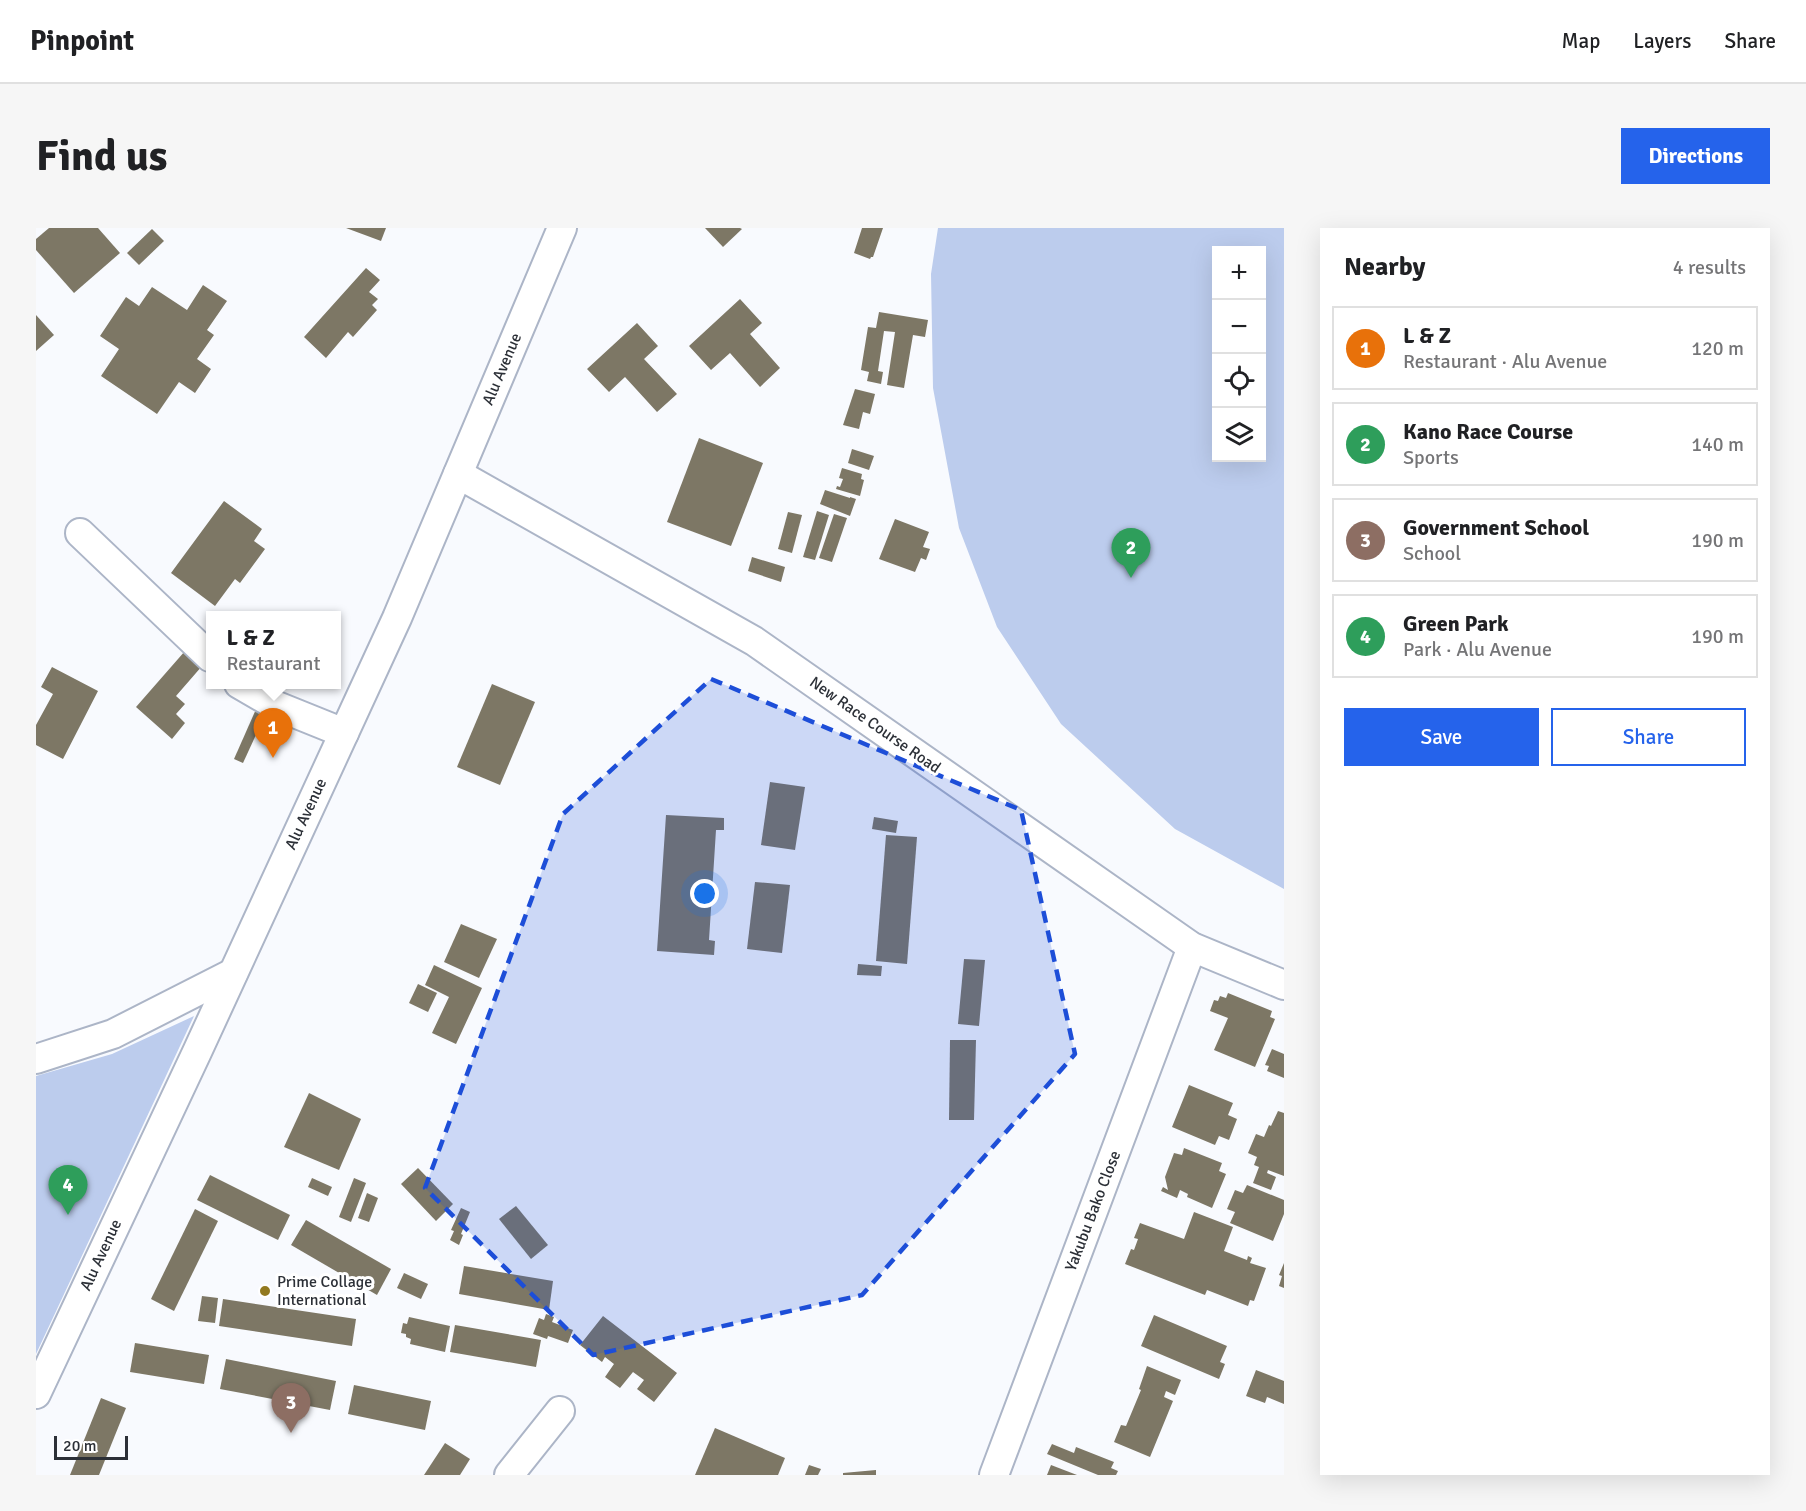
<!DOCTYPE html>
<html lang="en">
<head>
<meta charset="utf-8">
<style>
  :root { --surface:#fff; --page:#f6f6f6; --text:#202124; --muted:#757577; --line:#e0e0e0; --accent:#2563eb }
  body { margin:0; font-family:Signika,sans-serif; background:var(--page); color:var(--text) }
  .controls { position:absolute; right:18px; top:18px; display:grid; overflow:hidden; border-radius:0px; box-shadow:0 6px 24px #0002 }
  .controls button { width:54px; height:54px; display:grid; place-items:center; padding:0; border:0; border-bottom:2px solid var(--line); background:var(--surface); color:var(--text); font:30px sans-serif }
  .scale { position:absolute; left:18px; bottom:15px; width:74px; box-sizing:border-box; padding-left:6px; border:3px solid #2c3037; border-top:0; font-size:16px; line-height:21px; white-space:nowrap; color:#2c3037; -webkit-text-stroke:4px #fff; paint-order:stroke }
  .you { position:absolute; left:669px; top:666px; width:21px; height:21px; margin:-15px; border:4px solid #fff; border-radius:50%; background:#1a73e8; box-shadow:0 0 0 9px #1a73e833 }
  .badge { display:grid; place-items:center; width:39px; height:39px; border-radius:50%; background:var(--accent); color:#fff; font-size:20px; font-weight:700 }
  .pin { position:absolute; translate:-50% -50px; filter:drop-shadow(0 2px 3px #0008) }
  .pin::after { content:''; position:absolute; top:32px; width:21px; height:18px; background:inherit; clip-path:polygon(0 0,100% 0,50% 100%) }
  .popup { position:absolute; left:170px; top:383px; width:135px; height:78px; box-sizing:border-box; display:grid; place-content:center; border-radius:0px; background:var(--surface); filter:drop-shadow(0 2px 4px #0005); font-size:20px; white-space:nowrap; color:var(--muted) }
  .popup b { font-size:22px; color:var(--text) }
  .popup::after { content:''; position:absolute; left:50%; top:100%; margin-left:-12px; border:12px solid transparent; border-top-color:var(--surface) }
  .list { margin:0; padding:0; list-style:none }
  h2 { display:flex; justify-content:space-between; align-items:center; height:78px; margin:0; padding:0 24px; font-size:26px }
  h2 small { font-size:20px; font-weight:400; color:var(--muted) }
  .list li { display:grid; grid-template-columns:39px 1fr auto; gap:18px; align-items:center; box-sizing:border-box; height:84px; margin:0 12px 12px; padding:0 12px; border:2px solid var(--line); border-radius:0px }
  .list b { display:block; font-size:22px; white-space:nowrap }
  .list p { margin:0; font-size:20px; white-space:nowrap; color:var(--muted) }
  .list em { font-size:20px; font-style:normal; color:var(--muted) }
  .actions { display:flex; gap:12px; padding:18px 24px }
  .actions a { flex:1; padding:14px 0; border:2px solid var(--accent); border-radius:0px; text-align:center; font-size:21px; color:var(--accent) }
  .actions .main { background:var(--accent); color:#fff }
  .icon { flex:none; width:33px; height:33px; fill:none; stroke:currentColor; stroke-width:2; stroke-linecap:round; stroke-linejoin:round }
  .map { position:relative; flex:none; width:1248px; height:1247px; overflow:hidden; border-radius:0px }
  header { display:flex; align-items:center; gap:36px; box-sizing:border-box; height:84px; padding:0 30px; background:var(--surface); border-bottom:2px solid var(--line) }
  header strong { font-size:28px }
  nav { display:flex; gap:33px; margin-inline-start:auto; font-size:21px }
  .intro { display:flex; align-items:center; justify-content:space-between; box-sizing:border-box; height:144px; padding:0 36px }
  h1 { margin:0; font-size:42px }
  .button { padding:15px 27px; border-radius:0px; background:var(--accent); color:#fff; font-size:21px; font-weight:700 }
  main { display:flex; gap:36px; padding:0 36px }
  aside { flex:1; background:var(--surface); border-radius:0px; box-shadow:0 6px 24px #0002 }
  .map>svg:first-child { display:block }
  .green { fill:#bccced; fill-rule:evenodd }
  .building { fill:#7d7765 }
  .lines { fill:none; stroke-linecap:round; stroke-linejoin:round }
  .minor-casing { stroke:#acb5c7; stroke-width:32 }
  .minor { stroke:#fff; stroke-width:28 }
  .marked { fill:#1d4ed8; fill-opacity:0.2; stroke:#1d4ed8; stroke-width:4.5; stroke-dasharray:12 8; stroke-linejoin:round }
  .poi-dot { fill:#92791f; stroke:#fff; stroke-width:2 }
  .labels { text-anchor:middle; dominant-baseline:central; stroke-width:6; stroke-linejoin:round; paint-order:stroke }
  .street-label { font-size:16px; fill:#2c3037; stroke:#fff }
  .poi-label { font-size:16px; fill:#2c3037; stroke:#fff; text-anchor:start }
</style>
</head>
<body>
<header>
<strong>Pinpoint</strong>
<nav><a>Map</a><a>Layers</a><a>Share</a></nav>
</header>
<div class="intro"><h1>Find us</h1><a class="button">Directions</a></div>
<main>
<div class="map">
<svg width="1248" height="1247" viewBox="0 0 1248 1247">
  <rect width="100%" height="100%" fill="#f8fafe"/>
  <g class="green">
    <path d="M902,0H1248V661L1139,601L1025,496L961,399L923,300L897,160L895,46ZM1226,22V230H1180V22Z"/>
    <polygon points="158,788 0,1126 0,848 76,826"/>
  </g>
  <g class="building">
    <polygon points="13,0 62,0 84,25 38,65 0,22 0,11"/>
    <polygon points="310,0 350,0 345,13"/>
    <polygon points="669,0 704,0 706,1 687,19"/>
    <polygon points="826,0 847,0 837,29 835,29 834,31 818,25"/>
    <polygon points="116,1 128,13 103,37 91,25"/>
    <polygon points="330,40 344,52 333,64 342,71 336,77 341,82 317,109 312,104 290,130 268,109"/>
    <polygon points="167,57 191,73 171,102 178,107 161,131 175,141 159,165 143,154 121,186 65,148 83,121 64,108 90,69 103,78 116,59 151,82"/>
    <polygon points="704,71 726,95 714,106 744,140 724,159 694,125 675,142 653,118"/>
    <polygon points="843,84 892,92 889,109 877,107 868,160 851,157 859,104 848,103 842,143 847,144 845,156 831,153 833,144 825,142 832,99 840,100"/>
    <polygon points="0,87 18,107 0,123"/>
    <polygon points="601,95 622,118 608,131 641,166 621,184 589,149 573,164 551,141"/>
    <polygon points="819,161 839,166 834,186 827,184 823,201 807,197"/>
    <polygon points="663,210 727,235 695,318 631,294"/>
    <polygon points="816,221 838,228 833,242 812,235"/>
    <polygon points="806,240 826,246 825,251 828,252 824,268 800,261 801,258 804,259 807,251 803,250"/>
    <polygon points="789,262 814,270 814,269 820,271 814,288 784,276"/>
    <polygon points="188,273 226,301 218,313 229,321 204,355 199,351 179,378 135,345"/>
    <polygon points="781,283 793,287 779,332 767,329"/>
    <polygon points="752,284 766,287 756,325 742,321"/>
    <polygon points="798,286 811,290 796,334 783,330"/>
    <polygon points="859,291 893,304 887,319 894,321 890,332 885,330 879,344 843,331"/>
    <polygon points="716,329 749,339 745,354 712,343"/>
    <polygon points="156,415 173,430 140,468 149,476 140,486 149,495 136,511 100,479"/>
    <polygon points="16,439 62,463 27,531 0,517 0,497 17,466 5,459"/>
    <polygon points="456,456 499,474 464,557 421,539"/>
    <polygon points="221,479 231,483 207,535 198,531"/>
    <polygon points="734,554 769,559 759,622 725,617"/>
    <polygon points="630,587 688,590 688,602 680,602 673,712 679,713 678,727 621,723"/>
    <polygon points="838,589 862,593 860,605 836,601"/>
    <polygon points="850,607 881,609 871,736 840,733"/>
    <polygon points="719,654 754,657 746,725 711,721"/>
    <polygon points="425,696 461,711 443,750 408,734"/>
    <polygon points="928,731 949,732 943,798 922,796"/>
    <polygon points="822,736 846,738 845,748 821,747"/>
    <polygon points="398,737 446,760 420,816 396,805 413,769 389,757"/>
    <polygon points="382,756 401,765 392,784 373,775"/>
    <polygon points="1192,765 1236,783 1234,789 1239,791 1219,839 1178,822 1192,790 1174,783 1178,772 1182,773 1184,768 1190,770"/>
    <polygon points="914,812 940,812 938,892 913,892"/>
    <polygon points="1236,821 1248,826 1248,850 1231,843 1233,838 1229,837"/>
    <polygon points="1153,857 1197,875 1192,887 1201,891 1193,912 1183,908 1179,917 1136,899"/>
    <polygon points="273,865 325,891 303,942 248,919"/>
    <polygon points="1242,883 1248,885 1248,948 1232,942 1231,945 1240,949 1235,962 1217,955 1223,939 1218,937 1221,929 1212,925 1220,906 1228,909 1233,897 1235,898"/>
    <polygon points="1148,920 1186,935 1183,943 1190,946 1176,980 1151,969 1152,966 1144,962 1141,970 1125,963 1127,959 1132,962 1129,949 1138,925 1146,927"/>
    <polygon points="382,940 417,976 400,993 365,956"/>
    <polygon points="174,947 254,987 242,1012 161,972"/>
    <polygon points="276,950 296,959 292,968 272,959"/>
    <polygon points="318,950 330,955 315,994 303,989"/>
    <polygon points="1211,957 1248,972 1248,986 1237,1013 1194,995 1199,984 1191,981 1199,962 1207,965"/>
    <polygon points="331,965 342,970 333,994 322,990"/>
    <polygon points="480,978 512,1017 495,1031 463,991"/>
    <polygon points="425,980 434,984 425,1006 427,1007 423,1017 414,1012 418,1003 415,1002"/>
    <polygon points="159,981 182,993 138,1083 115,1071"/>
    <polygon points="1158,984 1197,999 1188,1023 1211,1032 1212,1028 1216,1030 1214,1035 1230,1040 1218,1073 1214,1072 1212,1078 1171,1062 1169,1067 1089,1036 1095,1021 1098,1022 1102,1011 1098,1010 1104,995 1148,1011"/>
    <polygon points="270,992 355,1041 341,1067 255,1017"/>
    <polygon points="1248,1035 1248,1060 1243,1058 1246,1048 1243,1047"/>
    <polygon points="428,1038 517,1053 513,1082 423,1066"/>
    <polygon points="368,1045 392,1056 385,1071 361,1060"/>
    <polygon points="166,1068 182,1070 179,1095 162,1093"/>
    <polygon points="187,1071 320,1091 316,1118 183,1098"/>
    <polygon points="510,1086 518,1089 516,1094 537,1102 532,1115 512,1108 511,1111 497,1106 503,1090 508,1092"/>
    <polygon points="1118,1087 1191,1118 1184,1134 1189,1136 1183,1151 1105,1118"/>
    <polygon points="567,1088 641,1145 618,1174 601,1161 608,1152 597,1144 584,1160 569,1149 578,1136 569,1129 566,1134 544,1117"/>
    <polygon points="373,1089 414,1098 409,1124 374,1116 375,1111 370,1109 370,1106 365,1105 367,1095 371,1096"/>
    <polygon points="419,1097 505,1112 500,1139 414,1124"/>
    <polygon points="99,1115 173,1127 168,1156 94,1144"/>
    <polygon points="190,1131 300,1153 294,1182 184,1161"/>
    <polygon points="1111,1138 1145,1152 1139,1167 1130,1163 1128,1169 1137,1173 1114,1229 1078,1214 1085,1197 1090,1198 1105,1162 1103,1161"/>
    <polygon points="1220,1142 1248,1153 1248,1176 1231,1169 1229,1175 1210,1168"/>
    <polygon points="318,1157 395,1173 389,1202 312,1186"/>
    <polygon points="65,1170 90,1180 63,1247 34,1247"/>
    <polygon points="679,1200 749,1230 742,1247 659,1247"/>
    <polygon points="409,1215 434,1231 424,1247 388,1247"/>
    <polygon points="1016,1216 1038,1225 1040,1219 1078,1234 1075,1240 1082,1243 1080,1247 1062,1247 1011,1226"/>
    <polygon points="773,1237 785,1241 782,1247 769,1247"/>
    <polygon points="1015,1237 1041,1247 1011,1247"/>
    <polygon points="840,1242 840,1247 807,1247 807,1245"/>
  </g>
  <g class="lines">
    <g class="minor-casing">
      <g id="minor">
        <polyline points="422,246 718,413 1156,719 1248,757"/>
        <polyline points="44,305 174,429"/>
        <polyline points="203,456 241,478 308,505"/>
        <polyline points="0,831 77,806 197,745"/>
        <polyline points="0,1166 161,824 361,390 526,0"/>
        <polyline points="473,1247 524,1183"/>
        <polyline points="958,1247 1156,719"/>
      </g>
    </g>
    <use href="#minor" class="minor"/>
  </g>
  <path class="marked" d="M675,451L985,582L1039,826L826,1067L557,1127L389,960L527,586Z"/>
  <circle class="poi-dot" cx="229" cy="1063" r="6"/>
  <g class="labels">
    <g class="street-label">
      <text transform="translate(466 141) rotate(-67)">Alu Avenue</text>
      <text transform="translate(839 497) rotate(35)">New Race Course Road</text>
      <text transform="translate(270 586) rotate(-65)">Alu Avenue</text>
      <text transform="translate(1057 983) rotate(-69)">Yakubu Bako Close</text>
      <text transform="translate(65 1027) rotate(-65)">Alu Avenue</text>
    </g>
    <g class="poi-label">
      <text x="241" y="1054">Prime Collage<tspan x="241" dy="18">International</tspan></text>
    </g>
  </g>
</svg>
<div class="controls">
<button>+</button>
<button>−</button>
<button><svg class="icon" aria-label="locate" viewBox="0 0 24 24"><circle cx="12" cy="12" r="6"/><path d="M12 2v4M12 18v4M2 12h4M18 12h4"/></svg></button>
<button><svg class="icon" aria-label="layers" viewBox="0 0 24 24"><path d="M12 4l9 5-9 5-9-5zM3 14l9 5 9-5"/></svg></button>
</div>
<div class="scale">20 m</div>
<div class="you"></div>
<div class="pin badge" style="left:237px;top:530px;background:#e8710a">1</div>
<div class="popup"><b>L &amp; Z</b>Restaurant</div>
<div class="pin badge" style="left:1095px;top:350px;background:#2e9e5b">2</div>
<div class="pin badge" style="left:255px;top:1205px;background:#8d6e63">3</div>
<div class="pin badge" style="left:32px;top:987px;background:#2e9e5b">4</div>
</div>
<aside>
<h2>Nearby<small>4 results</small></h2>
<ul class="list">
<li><span class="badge" style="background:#e8710a">1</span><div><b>L &amp; Z</b><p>Restaurant · Alu Avenue</p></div><em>120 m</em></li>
<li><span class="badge" style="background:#2e9e5b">2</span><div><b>Kano Race Course</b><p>Sports</p></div><em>140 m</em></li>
<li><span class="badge" style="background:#8d6e63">3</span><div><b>Government School</b><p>School</p></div><em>190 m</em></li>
<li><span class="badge" style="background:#2e9e5b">4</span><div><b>Green Park</b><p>Park · Alu Avenue</p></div><em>190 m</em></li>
</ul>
<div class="actions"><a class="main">Save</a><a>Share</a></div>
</aside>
</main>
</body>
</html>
